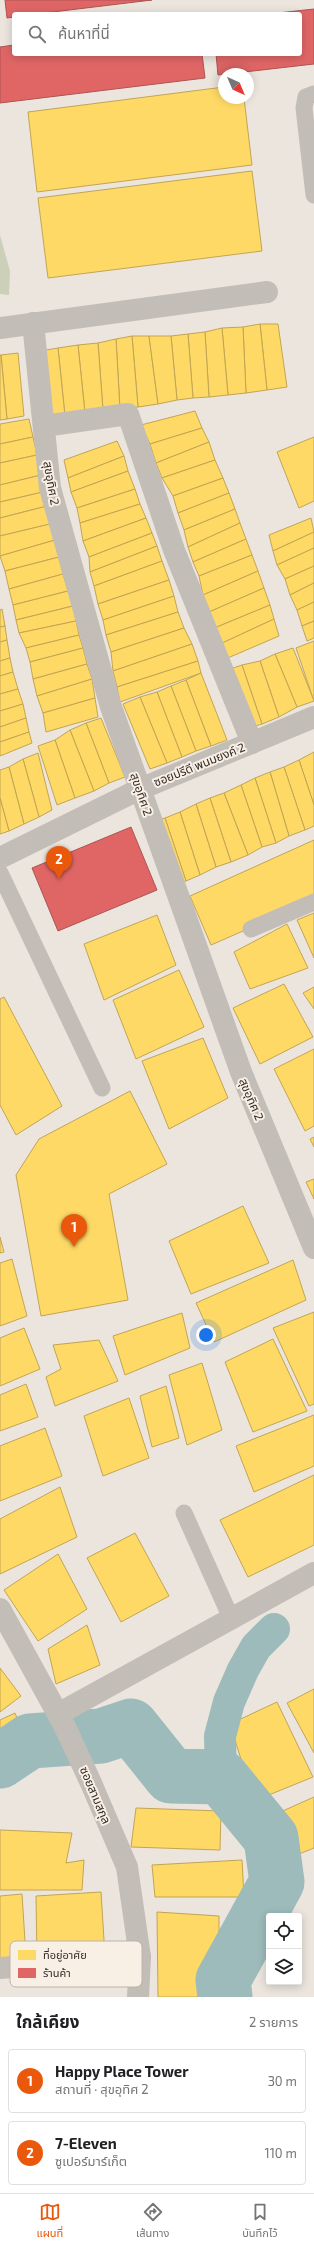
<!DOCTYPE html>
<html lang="th">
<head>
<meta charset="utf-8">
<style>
  :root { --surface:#fff; --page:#f6f6f6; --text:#202124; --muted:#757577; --line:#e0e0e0; --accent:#ea580c }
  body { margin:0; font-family:"Exo 2","Noto Sans Thai",sans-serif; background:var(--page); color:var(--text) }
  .controls { position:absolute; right:12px; bottom:12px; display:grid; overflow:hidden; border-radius:4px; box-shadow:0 2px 10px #0003 }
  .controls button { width:36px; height:36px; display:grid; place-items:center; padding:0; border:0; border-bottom:1px solid var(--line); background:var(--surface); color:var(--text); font:20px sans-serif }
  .compass { position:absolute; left:218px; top:68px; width:36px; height:36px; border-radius:50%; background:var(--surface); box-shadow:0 2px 10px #0003; rotate:136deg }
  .you { position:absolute; left:206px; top:1335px; width:14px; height:14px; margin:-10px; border:3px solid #fff; border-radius:50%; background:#1a73e8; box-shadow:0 0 0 6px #1a73e833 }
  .badge { display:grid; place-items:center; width:26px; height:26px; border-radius:50%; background:var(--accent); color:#fff; font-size:13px; font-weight:700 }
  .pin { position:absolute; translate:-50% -33px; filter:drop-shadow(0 1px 2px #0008) }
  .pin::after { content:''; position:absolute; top:21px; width:14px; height:12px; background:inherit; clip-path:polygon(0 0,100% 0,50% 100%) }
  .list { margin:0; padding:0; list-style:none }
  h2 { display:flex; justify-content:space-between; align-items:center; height:52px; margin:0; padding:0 16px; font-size:17px }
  h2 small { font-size:13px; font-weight:400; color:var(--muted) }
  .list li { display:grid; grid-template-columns:26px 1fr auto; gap:12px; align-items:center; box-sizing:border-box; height:64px; margin:0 8px 8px; padding:0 8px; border:1px solid var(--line); border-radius:4px }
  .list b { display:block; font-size:15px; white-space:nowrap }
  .list p { margin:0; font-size:13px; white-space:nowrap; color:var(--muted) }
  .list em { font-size:13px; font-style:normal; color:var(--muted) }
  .icon { flex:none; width:22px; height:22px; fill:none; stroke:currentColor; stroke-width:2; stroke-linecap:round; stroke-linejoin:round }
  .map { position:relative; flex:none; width:314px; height:1997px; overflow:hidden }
  .search { position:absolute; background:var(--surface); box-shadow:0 2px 10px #0003; left:12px; right:12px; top:12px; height:44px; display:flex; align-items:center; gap:10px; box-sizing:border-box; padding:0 14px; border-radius:4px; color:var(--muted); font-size:15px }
  .sheet { height:196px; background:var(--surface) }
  nav { display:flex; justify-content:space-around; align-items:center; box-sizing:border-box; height:56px; border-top:1px solid var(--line); background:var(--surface); font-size:11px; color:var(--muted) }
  nav a { display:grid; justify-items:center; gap:2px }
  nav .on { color:var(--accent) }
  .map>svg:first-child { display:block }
  .green { fill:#ccd0b9 }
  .homes { fill:#ffd966; stroke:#c2a553 }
  .shops { fill:#e06666; stroke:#ac5453 }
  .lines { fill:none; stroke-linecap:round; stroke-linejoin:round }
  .canal { stroke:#9cbbba; stroke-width:32 }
  .river { stroke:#9cbbba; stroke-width:55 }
  .lane { stroke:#c3bdb8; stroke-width:17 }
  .street { stroke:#c3bdb8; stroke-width:22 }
  .labels { text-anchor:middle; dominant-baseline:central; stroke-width:4; stroke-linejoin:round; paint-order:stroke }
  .street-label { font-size:12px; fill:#332b27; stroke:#f8efe5 }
  .key { fill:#f8efe5; stroke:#bdb4ac; stroke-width:1 }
  .key-label { font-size:11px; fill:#332b27 }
</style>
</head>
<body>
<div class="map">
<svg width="314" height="1997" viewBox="0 0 314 1997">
  <rect width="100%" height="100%" fill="#ebe5de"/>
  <polygon class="green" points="0,235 10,271 9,295 0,294"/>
  <g class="homes">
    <polygon points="224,87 224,98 244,98 252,165 37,192 28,112"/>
    <polygon points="252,171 262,251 48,278 38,198"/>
    <polygon points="260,324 278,324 287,387 267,390"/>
    <polygon points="260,324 267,390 246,393 243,327"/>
    <polygon points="243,327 246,393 228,395 222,328"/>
    <polygon points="222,328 228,395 209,397 205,332"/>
    <polygon points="205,332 209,397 193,398 188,334"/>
    <polygon points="188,334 193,398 177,400 171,336"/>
    <polygon points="132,336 149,336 158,404 138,407"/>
    <polygon points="132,336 138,407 120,409 116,339"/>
    <polygon points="149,336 171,336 177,400 158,404"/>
    <polygon points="116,339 120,409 103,410 98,343"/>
    <polygon points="98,343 103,410 85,413 78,345"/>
    <polygon points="78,345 85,413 65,416 58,348"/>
    <polygon points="58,348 65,416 47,418 40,351"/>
    <polygon points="18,353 24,416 7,419 1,355"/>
    <polygon points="1,355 7,419 0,420 0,355"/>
    <polygon points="195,411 202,428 150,444 141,425"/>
    <polygon points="29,419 33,437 0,444 0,424"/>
    <polygon points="202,428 209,442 156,463 150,444"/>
    <polygon points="33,437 37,455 0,463 0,444"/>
    <polygon points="314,437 314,501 299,508 277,452"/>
    <polygon points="117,441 124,456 68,478 64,460"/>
    <polygon points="209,442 215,460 162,478 156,463"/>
    <polygon points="37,455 41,475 0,485 0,463"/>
    <polygon points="124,456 128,471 71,492 68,478"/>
    <polygon points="215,460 223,478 173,496 162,478"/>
    <polygon points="128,471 135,489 77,508 71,492"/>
    <polygon points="41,475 43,492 0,502 0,485"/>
    <polygon points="223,478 229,493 178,513 173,496"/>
    <polygon points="135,489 140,504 80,523 77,508"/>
    <polygon points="43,492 47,506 0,518 0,502"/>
    <polygon points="229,493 235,509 184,530 178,513"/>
    <polygon points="140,504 146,518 83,541 80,523"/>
    <polygon points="47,506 50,524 0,536 0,518"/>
    <polygon points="235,509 240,523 188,547 184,530"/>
    <polygon points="146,518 152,533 89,557 83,541"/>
    <polygon points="311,518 314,532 273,551 269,535"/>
    <polygon points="240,523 246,539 193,562 188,547"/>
    <polygon points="50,524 55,540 0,556 0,536"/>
    <polygon points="314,532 314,548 277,565 273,551"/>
    <polygon points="152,533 157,546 90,572 89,557"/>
    <polygon points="246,539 252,555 199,576 193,562"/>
    <polygon points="55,540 59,557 5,571 0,556"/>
    <polygon points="157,546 162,561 94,586 90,572"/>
    <polygon points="314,548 314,566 285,579 277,565"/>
    <polygon points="252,555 258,571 203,595 199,576"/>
    <polygon points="59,557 63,574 9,589 5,571"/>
    <polygon points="162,561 169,580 98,604 94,586"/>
    <polygon points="314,566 314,583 290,595 285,579"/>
    <polygon points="258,571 264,588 209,612 203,595"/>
    <polygon points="63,574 68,591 13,605 9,589"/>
    <polygon points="169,580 174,596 103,620 98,604"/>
    <polygon points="314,583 314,602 297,610 290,595"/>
    <polygon points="264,588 270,605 212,629 209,612"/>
    <polygon points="68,591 73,606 16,620 13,605"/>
    <polygon points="174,596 178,612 106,635 103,620"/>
    <polygon points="314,602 314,621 302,626 297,610"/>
    <polygon points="270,605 274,619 218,645 212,629"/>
    <polygon points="73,606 76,621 19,633 16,620"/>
    <polygon points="2,609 5,626 0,627 0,610"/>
    <polygon points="178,612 184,628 111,652 106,635"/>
    <polygon points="274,619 279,636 223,660 218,645"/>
    <polygon points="76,621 79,635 26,648 19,633"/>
    <polygon points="314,621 314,638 307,641 302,626"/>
    <polygon points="5,626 7,640 0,642 0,627"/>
    <polygon points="184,628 192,644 113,671 111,652"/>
    <polygon points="79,635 83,648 30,662 26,648"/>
    <polygon points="7,640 10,658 0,661 0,642"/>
    <polygon points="314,641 314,701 296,648"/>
    <polygon points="192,644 198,661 117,687 113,671"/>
    <polygon points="83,648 87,664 33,679 30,662"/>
    <polygon points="293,648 314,701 297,707 275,654"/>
    <polygon points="275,654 297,707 279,717 260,661"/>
    <polygon points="10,658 13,672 0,676 0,661"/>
    <polygon points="198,661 201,673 120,702 117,687"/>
    <polygon points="260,661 279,717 262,724 242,665"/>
    <polygon points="87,664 92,679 37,696 33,679"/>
    <polygon points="242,665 262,724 249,728 227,670"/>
    <polygon points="13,672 18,689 0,694 0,676"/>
    <polygon points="201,673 227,740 211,746 186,680"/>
    <polygon points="92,679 95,698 43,713 37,696"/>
    <polygon points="186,680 211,746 196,751 171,686"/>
    <polygon points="171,686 196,751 182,757 157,692"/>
    <polygon points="18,689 23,704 0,711 0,694"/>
    <polygon points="157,692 182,757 167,763 140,697"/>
    <polygon points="140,697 167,763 150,769 123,704"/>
    <polygon points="95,698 98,717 46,732 43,713"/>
    <polygon points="23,704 26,718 0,727 0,711"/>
    <polygon points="26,718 29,732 0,742 0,727"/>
    <polygon points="101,718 125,777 109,783 86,723"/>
    <polygon points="86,723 109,783 94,791 70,730"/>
    <polygon points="70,730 94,791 75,798 55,740"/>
    <polygon points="29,732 32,743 0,756 0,742"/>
    <polygon points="55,740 75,798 57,805 38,746"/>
    <polygon points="314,752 314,805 299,760"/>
    <polygon points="38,753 52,810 39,817 23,759"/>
    <polygon points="23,759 39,817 24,824 9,767"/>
    <polygon points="299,760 314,805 314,826 305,830 284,767"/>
    <polygon points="9,767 24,824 9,831 0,798 0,770"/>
    <polygon points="284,767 305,830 289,836 270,772"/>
    <polygon points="270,772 289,836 276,843 255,778"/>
    <polygon points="255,778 276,843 262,847 241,785"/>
    <polygon points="241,785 262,847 248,855 224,793"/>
    <polygon points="224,793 248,855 231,862 210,798"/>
    <polygon points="0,798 9,831 0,834"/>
    <polygon points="210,798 231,862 216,867 196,804"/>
    <polygon points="196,804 216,867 200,875 180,812"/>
    <polygon points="180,812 200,875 186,881 165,818"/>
    <polygon points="165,818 186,881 176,885 155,821"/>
    <polygon points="314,840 314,900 211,945 190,896"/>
    <polygon points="314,913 314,958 297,920"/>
    <polygon points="157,915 176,965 104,1000 84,944"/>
    <polygon points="287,924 308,968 250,989 234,952"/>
    <polygon points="179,970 204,1027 136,1059 113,1000"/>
    <polygon points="284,984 313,1037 260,1064 233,1008"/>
    <polygon points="314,987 314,1009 303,993"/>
    <polygon points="4,997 62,1106 16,1135 0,1105 0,999"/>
    <polygon points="203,1038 228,1098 169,1129 142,1061"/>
    <polygon points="314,1049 314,1126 305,1131 274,1069"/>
    <polygon points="130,1091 167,1164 109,1194 128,1300 41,1316 16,1175 39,1139"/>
    <polygon points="314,1137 314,1147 310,1139"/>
    <polygon points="314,1179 314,1199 306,1182"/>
    <polygon points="243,1206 269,1263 191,1294 169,1241"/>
    <polygon points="0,1237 4,1252 0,1253"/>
    <polygon points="12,1259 27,1316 0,1326 0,1263"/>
    <polygon points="293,1260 306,1300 214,1342 196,1303"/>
    <polygon points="314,1312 314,1404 309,1406 273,1328"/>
    <polygon points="182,1313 190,1348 125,1375 113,1336"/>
    <polygon points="24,1328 40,1369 0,1386 0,1338"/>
    <polygon points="273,1339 307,1411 253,1432 225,1362"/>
    <polygon points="99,1340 118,1381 55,1406 46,1377 61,1369 53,1345"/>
    <polygon points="202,1363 222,1430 187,1445 169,1375"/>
    <polygon points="26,1384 38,1417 0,1431 0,1395"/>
    <polygon points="166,1386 179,1438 152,1447 140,1396"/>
    <polygon points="129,1398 149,1458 103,1476 84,1416"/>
    <polygon points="314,1415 314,1466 254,1492 236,1446"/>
    <polygon points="45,1428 62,1476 0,1501 0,1446"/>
    <polygon points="314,1475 314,1545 248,1577 220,1520"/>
    <polygon points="60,1487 77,1537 0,1574 0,1519"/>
    <polygon points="135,1533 169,1596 121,1622 87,1558"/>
    <polygon points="58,1554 87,1609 38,1641 4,1590"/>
    <polygon points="87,1625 100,1665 56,1684 48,1649"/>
    <polygon points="0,1668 21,1696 0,1712"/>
    <polygon points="314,1689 314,1753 287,1703"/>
    <polygon points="277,1702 313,1777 254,1801 230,1724"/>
    <polygon points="15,1713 24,1735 0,1744 0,1720"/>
    <polygon points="314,1797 314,1848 294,1856 276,1814"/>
    <polygon points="136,1808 221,1811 220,1850 131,1847"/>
    <polygon points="0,1830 72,1833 66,1863 84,1860 82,1890 0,1890"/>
    <polygon points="242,1860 244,1897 155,1897 152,1865"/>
    <polygon points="101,1892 105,1956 37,1960 36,1896"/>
    <polygon points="22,1894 26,1957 0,1958 0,1896"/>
    <polygon points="157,1912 219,1916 219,1997 158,1997"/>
  </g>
  <g class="shops">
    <polygon points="5,0 152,0 36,14 14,14 14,17 7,18"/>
    <polygon points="314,9 314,64 218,75 216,54 300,54 300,14 269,14"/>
    <polygon points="14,45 14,54 202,54 205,78 0,103 0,47"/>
    <polygon points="131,827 157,890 58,931 32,868"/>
  </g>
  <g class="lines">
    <polyline class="canal" points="221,1777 220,1736 229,1702 243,1670 256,1647 274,1629"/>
    <polyline class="river" points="0,1761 30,1741 101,1736 131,1726 171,1776 221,1777 271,1838 277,1882 223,1980 225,1997"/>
    <g class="lane">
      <polyline points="314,94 306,97 304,108 314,195"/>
      <polyline points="0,873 102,1088"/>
      <polyline points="251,929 314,902"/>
      <polyline points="184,1513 231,1618"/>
    </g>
    <g class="street">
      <polyline points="33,323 50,488 111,707 241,1072 314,1248"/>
      <polyline points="0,328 267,292"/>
      <polyline points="44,426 128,414 174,550 252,743"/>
      <polyline points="0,858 140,789 314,717"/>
      <polyline points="0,1609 65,1727 91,1783 127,1867 140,1957 138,1997"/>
      <polyline points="58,1714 314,1573"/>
      <polyline points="0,1968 140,1957"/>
    </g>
  </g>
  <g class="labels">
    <g class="street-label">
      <text transform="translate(52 483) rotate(80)">สุขอุทิศ 2</text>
      <text transform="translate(199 764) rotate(-22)">ซอยปรีดี พนมยงค์ 2</text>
      <text transform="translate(142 794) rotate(71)">สุขอุทิศ 2</text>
      <text transform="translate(252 1099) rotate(67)">สุขอุทิศ 2</text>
      <text transform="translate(96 1795) rotate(67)">ซอยสามสกุล</text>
    </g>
  </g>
  <rect x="10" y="1941" width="132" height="46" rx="6" class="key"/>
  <rect x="18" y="1950" width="18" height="10" fill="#ffd966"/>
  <rect x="18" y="1968" width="18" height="10" fill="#e06666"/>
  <g class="key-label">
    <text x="43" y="1959">ที่อยู่อาศัย</text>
    <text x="43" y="1977">ร้านค้า</text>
  </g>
</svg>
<div class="controls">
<button><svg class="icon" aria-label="locate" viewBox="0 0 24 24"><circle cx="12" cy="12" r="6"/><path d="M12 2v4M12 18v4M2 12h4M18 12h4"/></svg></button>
<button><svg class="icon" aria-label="layers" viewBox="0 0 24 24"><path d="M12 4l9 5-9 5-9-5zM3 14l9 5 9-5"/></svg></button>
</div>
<svg class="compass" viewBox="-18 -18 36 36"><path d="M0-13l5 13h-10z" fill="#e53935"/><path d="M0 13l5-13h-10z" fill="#757577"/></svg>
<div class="you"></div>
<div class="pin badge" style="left:74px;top:1247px">1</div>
<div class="pin badge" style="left:59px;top:879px">2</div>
<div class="search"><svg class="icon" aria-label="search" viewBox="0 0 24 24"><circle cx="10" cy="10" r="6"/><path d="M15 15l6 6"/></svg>ค้นหาที่นี่</div>
</div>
<section class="sheet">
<h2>ใกล้เคียง<small>2 รายการ</small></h2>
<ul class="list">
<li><span class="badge">1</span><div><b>Happy Place Tower</b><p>สถานที่ · สุขอุทิศ 2</p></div><em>30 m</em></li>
<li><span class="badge">2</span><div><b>7-Eleven</b><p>ซูเปอร์มาร์เก็ต</p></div><em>110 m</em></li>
</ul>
</section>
<nav>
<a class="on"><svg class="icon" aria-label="map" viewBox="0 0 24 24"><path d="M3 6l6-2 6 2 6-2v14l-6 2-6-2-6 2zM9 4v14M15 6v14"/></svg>แผนที่</a>
<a><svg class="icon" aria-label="directions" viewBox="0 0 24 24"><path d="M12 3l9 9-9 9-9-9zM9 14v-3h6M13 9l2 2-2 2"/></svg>เส้นทาง</a>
<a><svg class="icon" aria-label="saved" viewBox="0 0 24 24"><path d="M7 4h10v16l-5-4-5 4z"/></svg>บันทึกไว้</a>
</nav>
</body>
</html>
